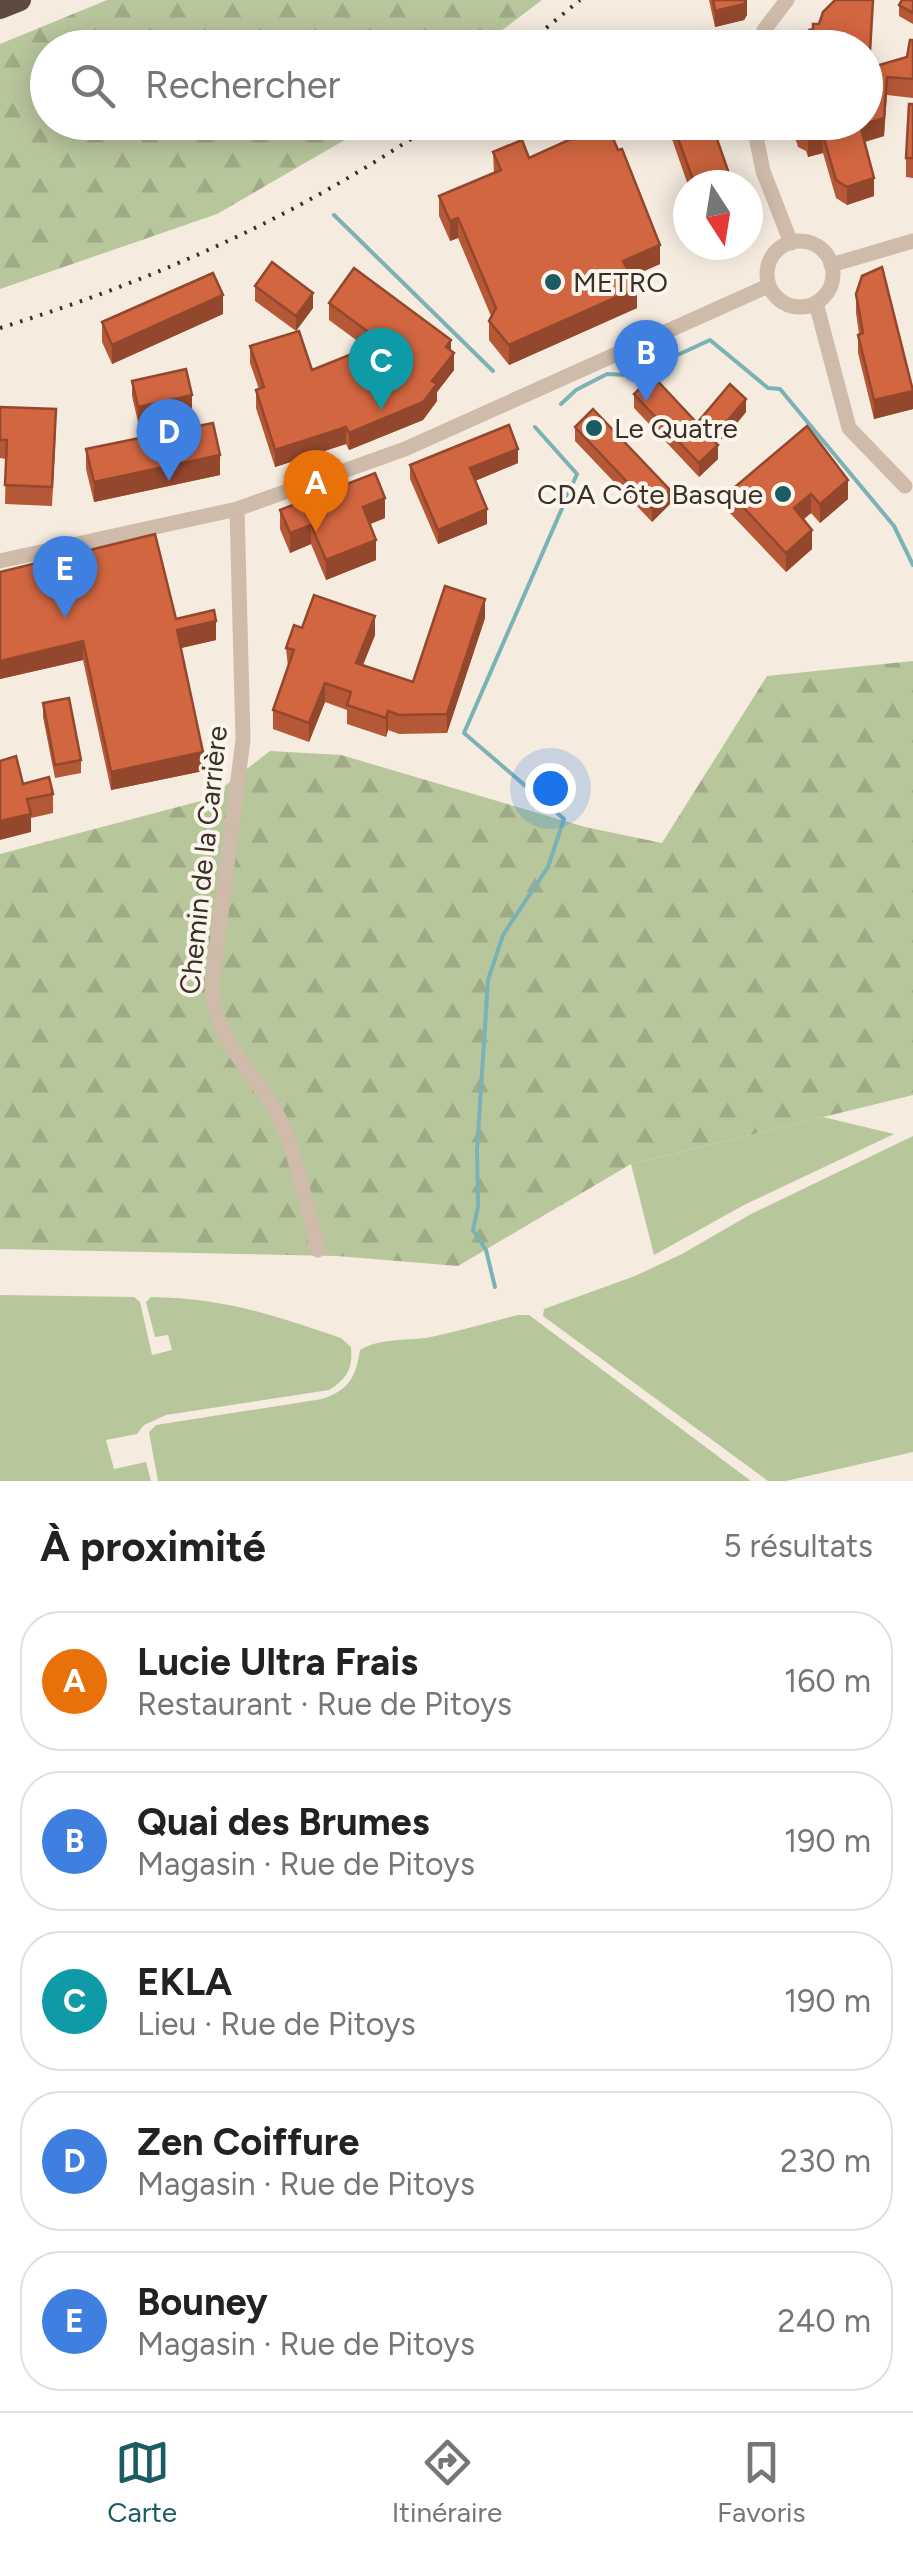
<!DOCTYPE html>
<html lang="fr">
<head>
<meta charset="utf-8">
<style>
  :root { --surface:#fff; --page:#f6f6f6; --text:#222; --muted:#767676; --line:#e0e0e0; --accent:#1a5c62 }
  body { margin:0; font-family:Figtree,sans-serif; background:var(--page); color:var(--text) }
  .compass { position:absolute; left:673px; top:170px; width:90px; height:90px; border-radius:50%; background:var(--surface); box-shadow:0 5px 25px #0003; rotate:168deg }
  .you { position:absolute; left:550px; top:788px; width:35px; height:35px; margin:-25px; border:8px solid #fff; border-radius:50%; background:#1a73e8; box-shadow:0 0 0 15px #1a73e833 }
  .badge { display:grid; place-items:center; width:65px; height:65px; border-radius:50%; background:var(--accent); color:#fff; font-size:32px; font-weight:700 }
  .pin { position:absolute; translate:-50% -82px; filter:drop-shadow(0 2px 5px #0008) }
  .pin::after { content:''; position:absolute; top:52px; width:35px; height:30px; background:inherit; clip-path:polygon(0 0,100% 0,50% 100%) }
  .list { margin:0; padding:0; list-style:none }
  h2 { display:flex; justify-content:space-between; align-items:center; height:130px; margin:0; padding:0 40px; font-size:42px }
  h2 small { font-size:32px; font-weight:400; color:var(--muted) }
  .list li { display:grid; grid-template-columns:65px 1fr auto; gap:30px; align-items:center; box-sizing:border-box; height:140px; margin:0 20px 20px; padding:0 20px; border:2px solid var(--line); border-radius:40px }
  .list b { display:block; font-size:38px; white-space:nowrap }
  .list p { margin:0; font-size:32px; white-space:nowrap; color:var(--muted) }
  .list em { font-size:32px; font-style:normal; color:var(--muted) }
  .icon { flex:none; width:55px; height:55px; fill:none; stroke:currentColor; stroke-width:2; stroke-linecap:round; stroke-linejoin:round }
  .map { position:relative; flex:none; width:913px; height:1481px; overflow:hidden }
  .search { position:absolute; background:var(--surface); box-shadow:0 5px 25px #0003; left:30px; right:30px; top:30px; height:110px; display:flex; align-items:center; gap:25px; box-sizing:border-box; padding:0 35px; border-radius:55px; color:var(--muted); font-size:38px }
  .sheet { height:930px; background:var(--surface) }
  nav { display:flex; justify-content:space-around; align-items:center; box-sizing:border-box; height:140px; border-top:2px solid var(--line); background:var(--surface); font-size:28px; color:var(--muted) }
  nav a { display:grid; justify-items:center; gap:5px }
  nav .on { color:var(--accent) }
  .map>svg:first-child { display:block }
  .grass { fill:#b8c69c }
  .forest { fill:url(#forest-firs) }
  .lines { fill:none; stroke-linecap:round; stroke-linejoin:round }
  .stream { stroke:#7ab2b6; stroke-width:4 }
  .minor { stroke:#cfbba9; stroke-width:15 }
  .highway { stroke:#5d493f; stroke-width:22 }
  .rail { stroke:#3c2f29; stroke-width:4; stroke-dasharray:2.5 8; stroke-linecap:butt }
  .wall { fill:#b55837 }
  .shaded-wall { fill:#93472d }
  .building { fill:#d26640; stroke:#93472d; stroke-width:2.5 }
  .poi-dot { fill:#1a5c62; stroke:#fcf5ec; stroke-width:4 }
  .labels { text-anchor:middle; dominant-baseline:central; stroke-width:8; stroke-linejoin:round; paint-order:stroke }
  .poi-label { font-size:28px; fill:#3c2f29; stroke:#fcf5ec; text-anchor:start }
  .street-label { font-size:28px; fill:#3c2f29; stroke:#fcf5ec }
</style>
</head>
<body>
<div class="map">
<svg width="913" height="1481" viewBox="0 0 913 1481">
  <defs>
    <pattern id="forest-firs" width="22" height="20" patternUnits="userSpaceOnUse" patternTransform="scale(2.5)"><rect width="22" height="20" fill="#b8c69c"/><path d="M5 1l3.5 6h-7zM16 11l3.5 6h-7z" fill="#9faa86"/></pattern>
  </defs>
  <rect width="100%" height="100%" fill="#f5ebdf"/>
  <g class="grass">
    <polygon points="823,1117 894,1134 744,1205 654,1255 631,1164"/>
    <polygon points="913,1136 913,1452 786,1481 768,1481 543,1316 544,1309 635,1276 682,1254 751,1214"/>
    <path d="M0,1295L134,1297L140,1302L152,1355L172,1350L168,1335L155,1337L146,1302L151,1297C224,1298 273,1315 341,1338L351,1347C353,1368 347,1379 329,1390L166,1415L144,1425L137,1434L106,1440L114,1469L146,1462L151,1481H0Z"/>
    <path d="M518,1315H529L751,1481H158L149,1432L156,1425L322,1399C349,1390 356,1377 360,1350C378,1338 409,1341 431,1337C460,1331 489,1322 518,1315Z"/>
  </g>
  <g class="forest">
    <polygon points="107,0 542,0 480,47 48,48 48,122 374,123 217,214 0,289 0,44"/>
    <polygon points="913,661 913,1095 631,1164 458,1266 337,1256 0,1249 0,854 208,799 270,751 341,755 585,827 662,843 767,676"/>
  </g>
  <g class="lines">
    <g class="stream">
      <polyline points="334,215 493,371"/>
      <polyline points="561,404 576,390 607,374 645,376 671,358 710,340 768,388 780,389 894,526 913,565"/>
      <polyline points="495,1287 486,1250 473,1230 478,1207 477,1150 488,980 503,935 548,867 564,819 464,733 577,474 535,427"/>
    </g>
    <g class="minor">
      <polyline points="759,48 764,30 787,0"/>
      <polyline points="753,122 763,171 791,243"/>
      <circle cx="800" cy="274" r="33"/>
      <polyline points="831,265 913,241"/>
      <polyline points="816,303 849,428 905,486"/>
      <path d="M237,509L243,740L212,983C213,1049 266,1078 287,1136C300,1172 308,1213 318,1250"/>
      <polyline points="0,561 237,509 405,449 768,286"/>
    </g>
    <polyline class="highway" points="0,8 20,0"/>
    <g class="rail">
      <polyline points="522,48 580,0"/>
      <path d="M0,328C156,280 301,215 436,122"/>
    </g>
  </g>
  <g class="wall">
    <polygon points="709,0 747,0 747,15 744,20 715,27"/>
    <polygon points="913,0 913,24 899,16 899,5"/>
    <polygon points="873,12 870,68 907,57 913,40 913,98 887,95 884,136 865,142 874,196 847,205 836,198 823,153 808,157 806,151 798,147 790,122 866,122"/>
    <polygon points="913,104 913,178 906,177 906,158"/>
    <polygon points="572,122 606,122 660,264 631,277 637,308 509,365 489,340 489,321 491,316 458,238 450,241 439,216 439,196 494,173 493,152 529,158 573,138"/>
    <polygon points="666,122 711,122 733,185 688,185"/>
    <polygon points="255,286 313,308 296,331 255,301"/>
    <polygon points="856,294 913,409 874,419 858,353 858,335 859,334 856,313"/>
    <polygon points="329,303 451,351 454,370 437,392 437,401 423,420 349,450 346,444 275,467 256,408 256,390 259,389 250,363 250,346 312,370 367,348 329,320"/>
    <polygon points="223,314 112,364 102,342 102,322"/>
    <polygon points="132,381 192,410 138,422 132,396"/>
    <polygon points="634,394 697,423 746,412 728,434 716,443 718,459 699,477 634,408"/>
    <polygon points="0,407 56,428 52,506 5,504 6,459 0,458"/>
    <polygon points="575,427 670,504 652,522 575,441"/>
    <polygon points="86,449 220,475 94,502 86,469"/>
    <polygon points="518,463 475,481 487,524 438,544 410,479 410,465"/>
    <polygon points="848,480 848,499 820,523 811,513 803,519 812,549 786,572 729,512 729,492"/>
    <polygon points="280,510 385,518 370,524 376,560 326,580 311,544 290,553 280,529"/>
    <polygon points="0,572 176,619 216,640 181,648 203,771 111,790 83,660 0,679"/>
    <polygon points="485,618 447,733 399,734 388,730 386,737 347,724 347,710 325,702 309,742 273,729 273,710 288,667 286,648 302,628 375,635 363,665 413,682"/>
    <polygon points="43,703 81,760 81,773 55,778 43,717"/>
    <polygon points="23,784 53,794 53,813 31,818 31,832"/>
  </g>
  <g class="shaded-wall">
    <polygon points="747,0 747,15 744,20 715,27 715,11"/>
    <polygon points="887,77 884,136 860,143 860,125"/>
    <polygon points="823,135 823,153 808,157 808,139"/>
    <polygon points="874,178 874,196 847,205 847,187"/>
    <polygon points="458,218 458,238 450,241 450,221"/>
    <polygon points="660,245 660,264 623,280 623,261"/>
    <polygon points="714,245 740,245 738,249 714,257"/>
    <polygon points="637,288 637,308 509,365 509,345"/>
    <polygon points="313,293 313,308 296,331 296,316"/>
    <polygon points="223,295 223,314 112,364 112,345"/>
    <polygon points="451,340 451,356 454,353 454,370 437,392 437,401 423,420 349,450 349,433 432,381 446,347"/>
    <polygon points="913,391 913,409 874,419 874,400"/>
    <polygon points="192,395 192,410 138,422 138,407"/>
    <polygon points="746,399 746,412 728,434 708,449 708,435"/>
    <polygon points="346,427 346,444 275,467 275,450"/>
    <polygon points="718,445 718,459 699,477 699,463"/>
    <polygon points="518,449 518,463 470,483 470,468"/>
    <polygon points="220,455 220,475 94,502 94,482"/>
    <polygon points="848,480 848,499 820,523 820,504"/>
    <polygon points="670,490 670,504 652,522 652,508"/>
    <polygon points="811,494 811,513 794,528 794,508"/>
    <polygon points="385,498 385,518 363,527 363,507"/>
    <polygon points="487,509 487,524 438,544 438,530"/>
    <polygon points="311,525 311,544 290,553 290,533"/>
    <polygon points="812,530 812,549 786,572 786,553"/>
    <polygon points="376,540 376,560 326,580 326,560"/>
    <polygon points="485,599 485,618 447,733 447,714"/>
    <polygon points="375,616 375,635 356,682 356,663"/>
    <polygon points="216,621 216,640 177,649 177,630"/>
    <polygon points="83,641 83,660 0,679 0,661"/>
    <polygon points="325,683 325,702 309,742 309,723"/>
    <polygon points="388,711 388,730 386,737 386,718"/>
    <polygon points="203,752 203,771 111,790 111,772"/>
    <polygon points="31,814 31,832 0,840 0,821"/>
  </g>
  <g class="building">
    <polygon points="713,0 746,0 744,4 715,11"/>
    <polygon points="835,0 873,0 869,68 907,57 910,40 913,40 913,79 887,77 884,118 860,125 874,178 847,187 836,180 823,135 808,139 806,132 798,129 796,122 866,122 866,48 805,48 809,30 813,29 813,24 819,24 823,12"/>
    <polygon points="902,0 913,0 913,13 899,5"/>
    <polygon points="909,104 913,104 913,158 906,158"/>
    <polygon points="574,122 606,122 618,150 622,149 660,245 623,261 637,288 509,345 489,321 496,308 458,218 450,221 439,196 501,170 493,152 522,140 529,158 580,135"/>
    <polygon points="672,122 711,122 733,185 695,185"/>
    <polygon points="272,262 313,293 296,316 255,286"/>
    <polygon points="882,267 913,391 874,400 858,335 863,333 856,294 862,276"/>
    <polygon points="354,268 451,340 446,347 454,353 432,381 437,384 423,402 349,433 346,427 275,450 256,390 264,387 250,346 299,331 312,370 382,342 329,303"/>
    <polygon points="213,273 223,295 112,345 102,322"/>
    <polygon points="186,369 192,395 138,407 132,381"/>
    <polygon points="653,376 697,423 730,384 746,399 728,420 708,435 718,445 699,463 634,394"/>
    <polygon points="0,407 56,409 52,487 5,485 7,440 0,440"/>
    <polygon points="593,409 670,490 652,508 575,427"/>
    <polygon points="213,423 220,455 94,482 86,449"/>
    <polygon points="509,425 518,449 470,468 487,509 438,530 410,465"/>
    <polygon points="807,426 848,480 820,504 811,494 794,508 812,530 786,553 729,492"/>
    <polygon points="375,473 385,498 363,507 376,540 326,560 311,525 290,533 280,510"/>
    <polygon points="155,534 176,619 214,610 216,621 177,630 203,752 111,772 83,641 0,661 0,572"/>
    <polygon points="445,586 485,599 447,714 399,715 388,711 386,718 347,705 351,692 325,683 309,723 273,710 294,650 286,648 294,625 302,628 314,595 375,616 356,663 413,682"/>
    <polygon points="69,698 81,760 55,765 43,703"/>
    <polygon points="16,756 23,784 49,777 53,794 27,799 31,814 0,821 0,761"/>
  </g>
  <g class="poi-dot">
    <circle cx="553" cy="282" r="10"/>
    <circle cx="594" cy="428" r="10"/>
    <circle cx="783" cy="494" r="10"/>
  </g>
  <g class="labels">
    <g class="poi-label">
      <text x="573" y="282">METRO</text>
      <text x="614" y="428">Le Quatre</text>
      <text x="763" y="494" text-anchor="end">CDA Côte Basque</text>
    </g>
    <g class="street-label">
      <text transform="translate(203 860) rotate(-84)">Chemin de la Carrière</text>
    </g>
  </g>
</svg>
<svg class="compass" viewBox="-18 -18 36 36"><path d="M0-13l5 13h-10z" fill="#e53935"/><path d="M0 13l5-13h-10z" fill="#767676"/></svg>
<div class="you"></div>
<div class="pin badge" style="left:316px;top:532px;background:#e8710a">A</div>
<div class="pin badge" style="left:646px;top:402px;background:#3f7fe0">B</div>
<div class="pin badge" style="left:381px;top:410px;background:#0f9aa8">C</div>
<div class="pin badge" style="left:169px;top:481px;background:#3f7fe0">D</div>
<div class="pin badge" style="left:65px;top:618px;background:#3f7fe0">E</div>
<div class="search"><svg class="icon" aria-label="search" viewBox="0 0 24 24"><circle cx="10" cy="10" r="6"/><path d="M15 15l6 6"/></svg>Rechercher</div>
</div>
<section class="sheet">
<h2>À proximité<small>5 résultats</small></h2>
<ul class="list">
<li><span class="badge" style="background:#e8710a">A</span><div><b>Lucie Ultra Frais</b><p>Restaurant · Rue de Pitoys</p></div><em>160 m</em></li>
<li><span class="badge" style="background:#3f7fe0">B</span><div><b>Quai des Brumes</b><p>Magasin · Rue de Pitoys</p></div><em>190 m</em></li>
<li><span class="badge" style="background:#0f9aa8">C</span><div><b>EKLA</b><p>Lieu · Rue de Pitoys</p></div><em>190 m</em></li>
<li><span class="badge" style="background:#3f7fe0">D</span><div><b>Zen Coiffure</b><p>Magasin · Rue de Pitoys</p></div><em>230 m</em></li>
<li><span class="badge" style="background:#3f7fe0">E</span><div><b>Bouney</b><p>Magasin · Rue de Pitoys</p></div><em>240 m</em></li>
</ul>
</section>
<nav>
<a class="on"><svg class="icon" aria-label="map" viewBox="0 0 24 24"><path d="M3 6l6-2 6 2 6-2v14l-6 2-6-2-6 2zM9 4v14M15 6v14"/></svg>Carte</a>
<a><svg class="icon" aria-label="directions" viewBox="0 0 24 24"><path d="M12 3l9 9-9 9-9-9zM9 14v-3h6M13 9l2 2-2 2"/></svg>Itinéraire</a>
<a><svg class="icon" aria-label="saved" viewBox="0 0 24 24"><path d="M7 4h10v16l-5-4-5 4z"/></svg>Favoris</a>
</nav>
</body>
</html>
